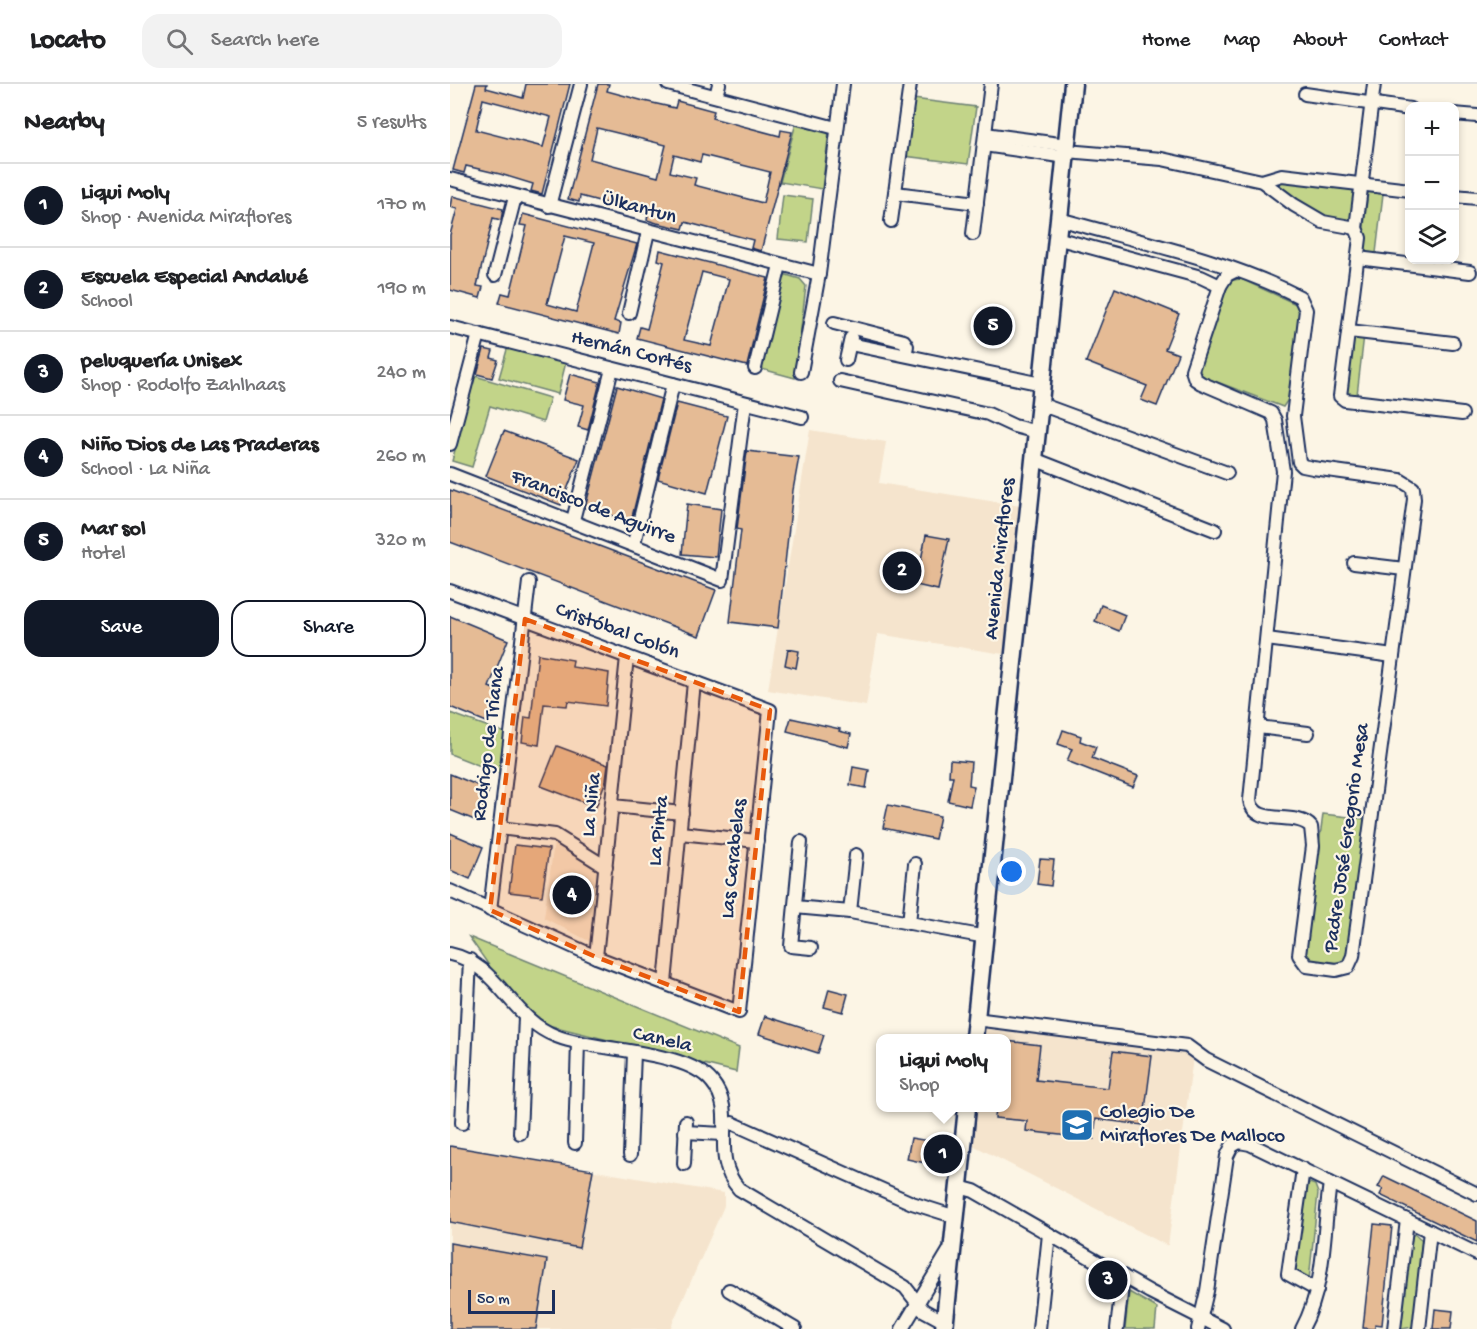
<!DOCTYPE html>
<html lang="en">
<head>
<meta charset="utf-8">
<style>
  :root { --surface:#fff; --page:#f2f2f2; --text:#202124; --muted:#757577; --line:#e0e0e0; --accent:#111827 }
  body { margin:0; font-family:"Gochi Hand",sans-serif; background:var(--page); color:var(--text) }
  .controls { position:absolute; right:18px; top:18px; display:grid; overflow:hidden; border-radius:12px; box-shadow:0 3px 9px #0003 }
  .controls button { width:54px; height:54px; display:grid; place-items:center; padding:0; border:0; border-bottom:2px solid var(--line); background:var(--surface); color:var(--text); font:30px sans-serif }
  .scale { position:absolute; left:18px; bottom:15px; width:87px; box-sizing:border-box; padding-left:6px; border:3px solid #1b2f5e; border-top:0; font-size:16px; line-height:21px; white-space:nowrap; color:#1b2f5e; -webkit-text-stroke:4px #fcf5e5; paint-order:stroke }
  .you { position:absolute; left:562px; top:788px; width:21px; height:21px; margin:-15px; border:4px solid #fff; border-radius:50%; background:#1a73e8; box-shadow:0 0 0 9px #1a73e833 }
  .badge { display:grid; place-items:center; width:39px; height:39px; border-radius:50%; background:var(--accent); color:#fff; font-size:20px; font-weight:700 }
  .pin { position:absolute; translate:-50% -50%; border:3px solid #fff; box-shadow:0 2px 6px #0006 }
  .popup { position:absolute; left:426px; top:950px; width:135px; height:78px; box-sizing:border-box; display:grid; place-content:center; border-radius:12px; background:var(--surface); filter:drop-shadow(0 2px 4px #0005); font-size:20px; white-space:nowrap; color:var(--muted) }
  .popup b { font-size:22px; color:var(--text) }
  .popup::after { content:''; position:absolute; left:50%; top:100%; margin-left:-12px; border:12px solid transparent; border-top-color:var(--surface) }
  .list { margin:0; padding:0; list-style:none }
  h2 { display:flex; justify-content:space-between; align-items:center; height:78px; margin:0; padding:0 24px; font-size:26px }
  h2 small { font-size:20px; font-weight:400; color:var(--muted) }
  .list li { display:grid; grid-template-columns:39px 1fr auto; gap:18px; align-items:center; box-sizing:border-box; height:84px; padding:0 24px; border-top:2px solid var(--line) }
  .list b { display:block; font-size:22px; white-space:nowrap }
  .list p { margin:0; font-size:20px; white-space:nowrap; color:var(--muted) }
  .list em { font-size:20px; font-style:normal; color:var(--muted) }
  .actions { display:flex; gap:12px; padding:18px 24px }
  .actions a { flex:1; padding:14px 0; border:2px solid var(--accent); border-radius:18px; text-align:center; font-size:21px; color:var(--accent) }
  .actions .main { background:var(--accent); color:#fff }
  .icon { flex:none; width:33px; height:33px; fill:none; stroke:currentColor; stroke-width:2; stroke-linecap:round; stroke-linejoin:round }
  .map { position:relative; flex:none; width:1027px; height:1245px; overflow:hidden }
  header { display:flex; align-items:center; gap:36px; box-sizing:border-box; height:84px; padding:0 30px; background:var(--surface); border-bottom:2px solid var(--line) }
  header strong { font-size:28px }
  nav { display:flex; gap:33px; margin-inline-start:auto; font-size:21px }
  .search { width:420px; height:54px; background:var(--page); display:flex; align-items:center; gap:15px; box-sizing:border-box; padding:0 21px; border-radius:18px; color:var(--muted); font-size:22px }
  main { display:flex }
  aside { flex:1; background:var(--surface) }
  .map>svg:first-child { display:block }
  .built { fill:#f5e4cd }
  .green { fill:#c2d489; stroke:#6e8274; stroke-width:1.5 }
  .building { fill:#e5bb95; stroke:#1b2f5e; stroke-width:1.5; fill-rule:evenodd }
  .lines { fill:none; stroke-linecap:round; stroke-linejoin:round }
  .street-casing { stroke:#1b2f5e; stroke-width:16 }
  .secondary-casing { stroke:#1b2f5e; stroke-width:21 }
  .street { stroke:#fcf5e5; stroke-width:12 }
  .secondary { stroke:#fcf5e5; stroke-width:16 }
  .marked { fill:#e8590c; fill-opacity:0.2; stroke:#e8590c; stroke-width:4.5; stroke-dasharray:12 8; stroke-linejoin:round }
  .labels { text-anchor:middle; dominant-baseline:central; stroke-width:4.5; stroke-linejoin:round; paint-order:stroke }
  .street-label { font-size:21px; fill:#1b2f5e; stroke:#fcf5e5 }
  .poi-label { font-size:21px; fill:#1b2f5e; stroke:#fcf5e5; text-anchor:start }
</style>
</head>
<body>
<header>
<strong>Locato</strong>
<div class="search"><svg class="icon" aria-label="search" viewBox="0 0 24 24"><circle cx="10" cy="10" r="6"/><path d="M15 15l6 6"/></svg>Search here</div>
<nav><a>Home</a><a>Map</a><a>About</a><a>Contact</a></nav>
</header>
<main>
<aside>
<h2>Nearby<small>5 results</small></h2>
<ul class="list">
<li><span class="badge">1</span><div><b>Liqui Moly</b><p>Shop · Avenida Miraflores</p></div><em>170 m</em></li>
<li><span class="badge">2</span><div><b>Escuela Especial Andalué</b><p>School</p></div><em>190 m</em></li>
<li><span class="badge">3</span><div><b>peluquería Unisex</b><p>Shop · Rodolfo Zahlhaas</p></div><em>240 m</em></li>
<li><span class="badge">4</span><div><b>Niño Dios de Las Praderas</b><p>School · La Niña</p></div><em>260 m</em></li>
<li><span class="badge">5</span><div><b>Mar sol</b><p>Hotel</p></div><em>320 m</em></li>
</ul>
<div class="actions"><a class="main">Save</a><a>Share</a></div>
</aside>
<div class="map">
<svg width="1027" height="1245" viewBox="0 0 1027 1245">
  <rect width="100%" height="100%" fill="#fcf5e5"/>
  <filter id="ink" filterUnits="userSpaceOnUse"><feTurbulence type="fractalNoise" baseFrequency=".0167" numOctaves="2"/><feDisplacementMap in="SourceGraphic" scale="12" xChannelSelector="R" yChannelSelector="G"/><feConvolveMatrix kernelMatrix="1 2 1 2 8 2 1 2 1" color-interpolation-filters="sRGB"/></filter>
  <g filter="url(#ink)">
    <g class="built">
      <polygon points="360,346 436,358 429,399 577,423 553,570 428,550 416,622 318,606"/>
      <polygon points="104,759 150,787 141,858 94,834"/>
      <polygon points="534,940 744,966 718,1162 519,1059 523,1024 556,1024 556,954 532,954"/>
      <polygon points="0,1062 274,1109 274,1122 220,1245 0,1245"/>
    </g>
    <g class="green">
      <polygon points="463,15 526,23 518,80 454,72"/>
      <polygon points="346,39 379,47 372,105 330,98"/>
      <path d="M832,96L902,105L906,107L902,136C881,143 846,116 829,105L828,98Z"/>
      <polygon points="918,108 933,110 926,169 911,168"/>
      <polygon points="333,111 363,115 358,158 328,155"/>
      <polygon points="330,189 350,195 356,202 345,294 308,284"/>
      <polygon points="791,195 848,221 850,227 839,314 833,323 749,291 748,278 778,201 783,196"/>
      <polygon points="899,249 914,251 907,311 892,309"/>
      <polygon points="58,262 116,278 108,310 49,294"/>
      <polygon points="25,292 100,314 93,338 40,322 22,383 2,377"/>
      <polygon points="0,629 61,651 56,692 0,670"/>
      <polygon points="873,730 916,735 897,874 894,879 886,880 860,877 855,869"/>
      <polygon points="19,853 289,964 286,988 90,939 61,913"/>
      <polygon points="857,1098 865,1101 868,1109 859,1196 845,1188"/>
      <polygon points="965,1150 972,1156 963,1243 952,1245 950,1241 959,1153"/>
      <polygon points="679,1208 707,1224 705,1245 675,1245"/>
    </g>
    <g class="building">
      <path d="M26,0H37L36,4L73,14L76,0H120L92,110L81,107L83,100L50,90L16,82L14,89L3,86ZM33,15L101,33L93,63L26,46Z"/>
      <path d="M148,0H159L157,7L194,17L225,24L227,17L264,27L262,34L330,52L331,46L342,48L311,167L301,164L303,156L235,138L233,145L207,139L197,136L198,130L130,112L129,118L118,115ZM147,44L216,61L208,93L140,75ZM224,71L250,78L252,71L320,88L313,119L244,101L246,94L220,88Z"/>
      <polygon points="2,112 53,125 51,136 43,134 27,202 33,203 30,214 0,206 0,151 7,125 0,123"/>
      <path d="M73,130L187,160L164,237L171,239L169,250L49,219L52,209L60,211L77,142L70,141ZM115,152L144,159L126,228L97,220Z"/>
      <path d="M210,166L318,194L297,282L187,254L190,243L197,245L214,178L208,176ZM252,188L279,195L261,262L234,256Z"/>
      <polygon points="665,204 729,230 715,265 728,270 707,322 691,316 697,302 636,278"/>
      <polygon points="34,265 43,267 41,274 48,276 42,294 27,290"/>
      <polygon points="120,290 150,298 138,346 128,343 134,321 113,316"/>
      <polygon points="167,302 211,315 181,437 135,424"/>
      <polygon points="227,319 277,332 257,409 208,395"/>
      <polygon points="54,347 129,375 111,421 36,392"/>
      <polygon points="297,367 349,373 343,406 328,544 280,538 291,446 287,445"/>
      <polygon points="0,406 266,506 249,552 0,458"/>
      <polygon points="237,420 271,425 266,473 232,470"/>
      <polygon points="476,451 499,455 488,506 466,501"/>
      <polygon points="651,521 675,531 669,547 645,537"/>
      <polygon points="0,532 58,556 39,603 51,608 39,639 0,623"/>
      <polygon points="338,565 349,567 346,584 335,581"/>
      <polygon points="88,570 123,576 122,583 159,589 156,622 118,617 117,622 94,620 89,661 72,658 75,633 81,634"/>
      <polygon points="341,634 390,645 389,647 401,650 398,663 337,647"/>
      <polygon points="613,646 631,652 630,657 646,663 642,674 688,692 683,703 617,677 622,665 608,660"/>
      <polygon points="107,662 158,681 156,696 146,723 91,702"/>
      <polygon points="500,676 521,678 519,701 524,702 520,722 498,717 503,692 499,692"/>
      <polygon points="403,683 419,686 416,704 400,701"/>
      <polygon points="0,690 39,706 27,737 0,726"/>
      <polygon points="438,721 490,732 485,755 433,744"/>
      <polygon points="0,749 33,763 20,795 0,786"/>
      <polygon points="65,761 99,765 92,812 59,808"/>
      <polygon points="590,775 604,776 601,802 587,800"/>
      <polygon points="379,905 398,910 393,928 374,923"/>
      <polygon points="315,932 374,951 368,969 309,950"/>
      <polygon points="556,957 590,961 586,996 658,1004 663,967 702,972 693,1041 646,1035 644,1055 576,1047 577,1037 545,1034 546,1023 556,1023"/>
      <polygon points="461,1054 503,1061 498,1084 457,1075"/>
      <polygon points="0,1062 143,1086 129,1164 0,1138"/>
      <polygon points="934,1092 1027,1137 1027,1158 930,1111 933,1105 928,1103"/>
      <polygon points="924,1140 942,1142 932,1241 925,1240 925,1245 921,1245 913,1244"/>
      <polygon points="0,1159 97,1176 86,1245 0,1245"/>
      <polygon points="642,1190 655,1192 663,1196 662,1202 641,1200"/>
      <polygon points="985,1225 1003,1227 1001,1245 983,1245"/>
    </g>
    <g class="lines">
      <g class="street-casing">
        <g id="street">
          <polyline points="218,0 386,44"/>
          <polyline points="924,0 906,144 910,154 890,312 895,316 1012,330"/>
          <polyline points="855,10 960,25"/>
          <polyline points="266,12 269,0"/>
          <polyline points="1004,30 1027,32"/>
          <polyline points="535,50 617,61"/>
          <polyline points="534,61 616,73"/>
          <polyline points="616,67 712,75 812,97 844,121 873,138 906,144"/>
          <polyline points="0,95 369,190"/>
          <polyline points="812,97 832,91 960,106"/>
          <polyline points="445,109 527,119"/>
          <polyline points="1004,112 1027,114"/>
          <polyline points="99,122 131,0"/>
          <path d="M609,135C689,158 776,175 850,213L856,226L843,332L849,378L853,382L863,384L950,396L963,404L964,415L903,872L898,883L886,886L857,882L849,871L863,762L861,743C847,726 804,744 800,716L833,387L825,336L821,329L751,299L745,295L742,286L770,202L777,191L785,187"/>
          <polyline points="441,137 460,0"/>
          <polyline points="523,150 541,0"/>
          <polyline points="606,154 751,193 770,202"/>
          <polyline points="908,174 1020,188"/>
          <polyline points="45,191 65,113"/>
          <polyline points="179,229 198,148"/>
          <polyline points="384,239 454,257 457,262 455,271"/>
          <polyline points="0,243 352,333"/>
          <polyline points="899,247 1003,259"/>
          <polyline points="400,260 592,300"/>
          <polyline points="396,276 401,254"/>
          <polyline points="305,284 330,181"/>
          <polyline points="351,288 369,190 393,0"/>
          <polyline points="390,297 538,330 564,342 587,348"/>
          <polyline points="590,320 777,389"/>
          <polyline points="0,360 29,250"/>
          <polyline points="584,375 765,446"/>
          <polyline points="0,390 272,496 295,319"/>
          <polyline points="123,436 162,285"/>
          <polyline points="184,459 223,300"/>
          <polyline points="904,479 954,485"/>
          <polyline points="0,507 320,626 289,928 146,873 0,807"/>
          <polyline points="817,555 943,572"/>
          <polyline points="808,643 858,649"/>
          <polyline points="163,722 232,729"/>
          <polyline points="50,744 105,751 156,783"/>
          <polyline points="230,749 307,757"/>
          <polyline points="351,758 341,862 361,864"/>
          <polyline points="345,823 400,828 536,853"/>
          <polyline points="40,826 79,498"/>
          <polyline points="400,828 406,771"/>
          <polyline points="459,839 465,780"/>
          <path d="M0,870C48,880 61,935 106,952C146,968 236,965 262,998C289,1030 258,1070 289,1105L455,1203L473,1226L495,1238"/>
          <polyline points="146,873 177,573"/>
          <polyline points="215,899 244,598"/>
          <polyline points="525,935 737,962 756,976 1027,1110"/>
          <polyline points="12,1039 20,876"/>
          <polyline points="282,1039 462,1119 506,1133"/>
          <polyline points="235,1048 273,1050"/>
          <polyline points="70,1049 75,933"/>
          <polyline points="125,1059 128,958"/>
          <polyline points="180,1071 184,969"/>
          <polyline points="234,1080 236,1038"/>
          <polyline points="853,1085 838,1190 867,1206"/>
          <polyline points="509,1103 524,1107 700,1208 773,1245"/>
          <polyline points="279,1206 345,1245"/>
          <polyline points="452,1245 500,1165"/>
          <polyline points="589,1245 599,1150"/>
          <polyline points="667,1245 673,1192"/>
          <polyline points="748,1245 757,1207 777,1072 782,1062 789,1058 800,1060 1027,1170"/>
          <path d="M852,1245C876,1201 873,1147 880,1099"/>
          <polyline points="944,1245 957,1136"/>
          <polyline points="969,1245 980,1147"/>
        </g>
      </g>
      <g class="secondary-casing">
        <g id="secondary">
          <polyline points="524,954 623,0"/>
          <polyline points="494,1245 517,1024"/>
        </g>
      </g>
      <use href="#street" class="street"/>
      <use href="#secondary" class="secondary"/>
    </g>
  </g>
  <path class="marked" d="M75,535L320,626L289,928L146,873L40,826Z"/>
  <defs>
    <g id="school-square" transform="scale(1.725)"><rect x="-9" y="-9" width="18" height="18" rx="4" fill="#1f6fb2" stroke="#fcf5e5"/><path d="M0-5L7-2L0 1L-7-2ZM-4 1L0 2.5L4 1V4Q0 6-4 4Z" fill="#fff"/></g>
  </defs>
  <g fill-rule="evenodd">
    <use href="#school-square" x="627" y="1041"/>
  </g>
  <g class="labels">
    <g class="street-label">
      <text transform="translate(189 125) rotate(15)">Ülkantun</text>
      <text transform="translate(181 269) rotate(14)">Hernán Cortés</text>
      <text transform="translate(143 424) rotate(21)">Francisco de Aguirre</text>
      <text transform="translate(551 475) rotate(-84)">Avenida Miraflores</text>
      <text transform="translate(167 548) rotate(20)">Cristóbal Colón</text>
      <text transform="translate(40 660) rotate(-83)">Rodrigo de Triana</text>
      <text transform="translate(143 721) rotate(-84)">La Niña</text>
      <text transform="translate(210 747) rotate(-84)">La Pinta</text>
      <text transform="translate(898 754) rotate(-82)">Padre José Gregorio Mesa</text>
      <text transform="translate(285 775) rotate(-84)">Las Carabelas</text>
      <text transform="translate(212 957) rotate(13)">Canela</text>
    </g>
    <g class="poi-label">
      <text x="650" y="1029">Colegio De<tspan x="650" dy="24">Miraflores De Malloco</tspan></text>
    </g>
  </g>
</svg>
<div class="controls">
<button>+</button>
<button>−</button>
<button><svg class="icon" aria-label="layers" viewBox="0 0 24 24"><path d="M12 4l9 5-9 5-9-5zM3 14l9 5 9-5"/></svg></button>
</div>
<div class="scale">50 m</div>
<div class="you"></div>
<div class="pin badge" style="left:493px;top:1070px">1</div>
<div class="popup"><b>Liqui Moly</b>Shop</div>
<div class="pin badge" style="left:452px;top:487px">2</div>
<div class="pin badge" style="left:658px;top:1196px">3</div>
<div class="pin badge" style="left:122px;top:811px">4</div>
<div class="pin badge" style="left:543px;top:242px">5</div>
</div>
</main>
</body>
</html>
